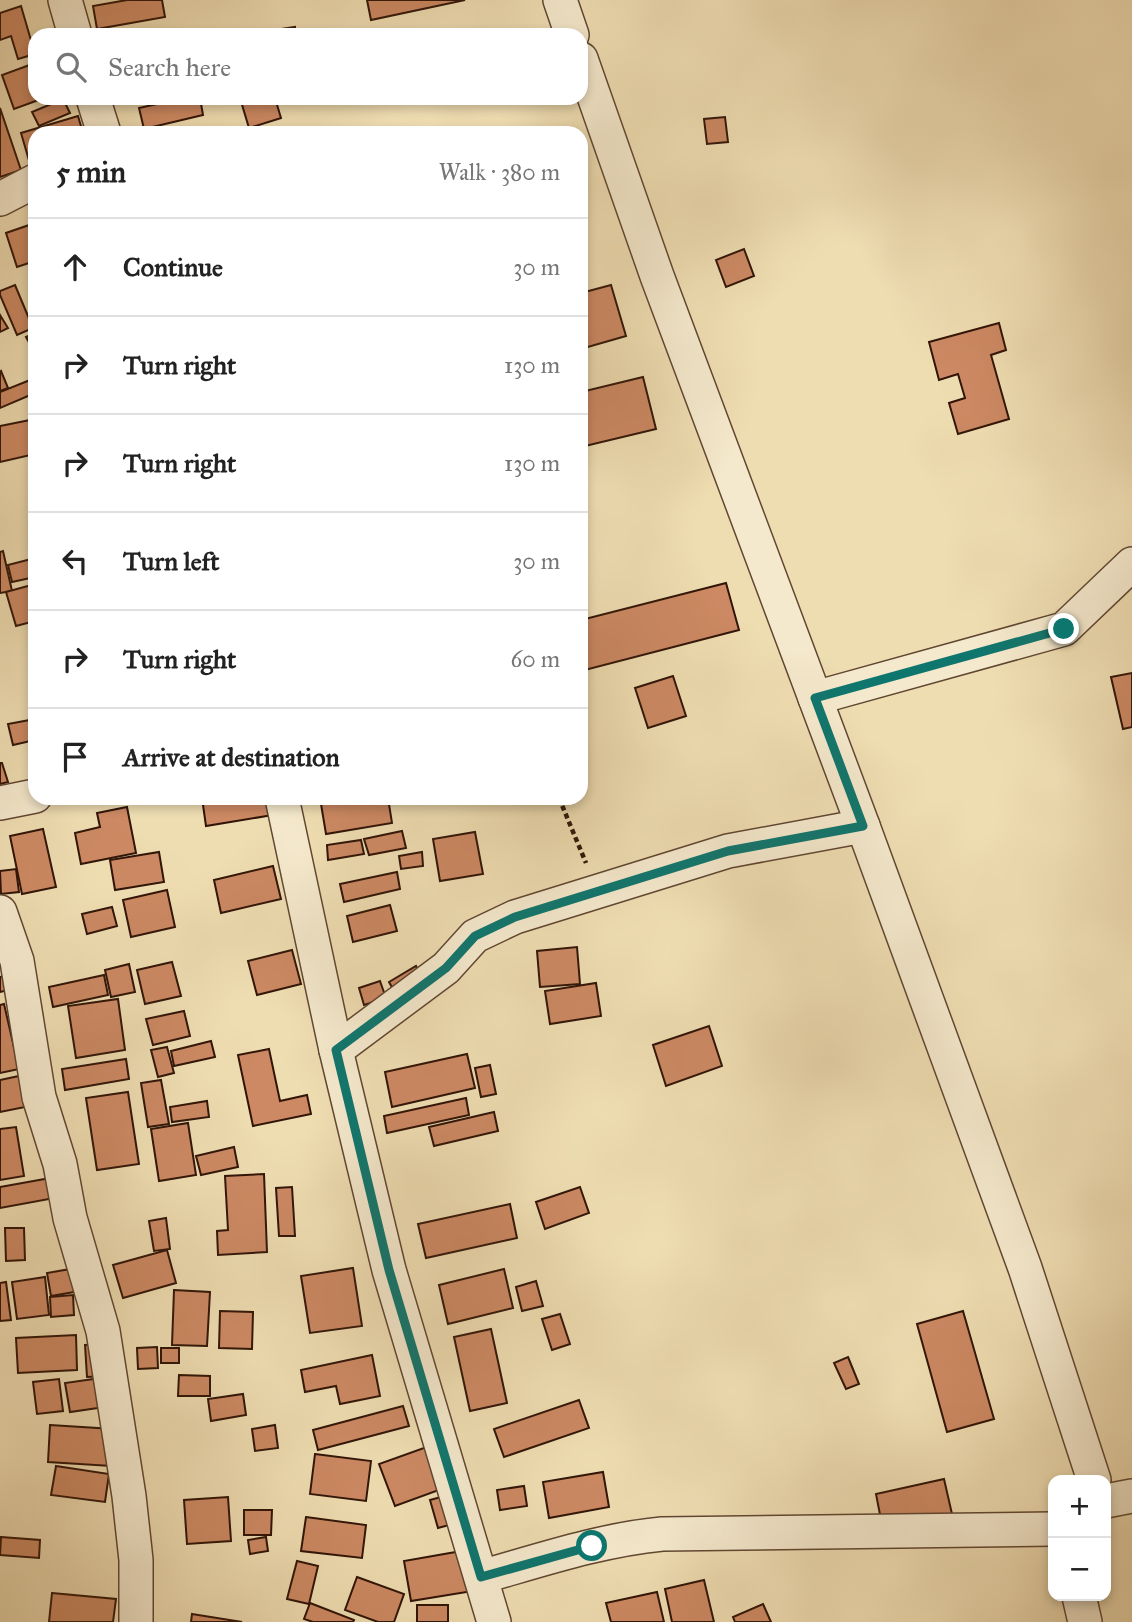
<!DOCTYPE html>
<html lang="en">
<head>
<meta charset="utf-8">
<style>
  :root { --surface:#fff; --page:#f6f6f6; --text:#222; --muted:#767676; --line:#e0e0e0 }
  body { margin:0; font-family:"IM FELL Great Primer",serif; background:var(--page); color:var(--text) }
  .controls { position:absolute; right:21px; bottom:21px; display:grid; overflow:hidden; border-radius:14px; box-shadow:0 4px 10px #0003 }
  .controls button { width:63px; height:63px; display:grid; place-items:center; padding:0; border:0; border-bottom:2px solid var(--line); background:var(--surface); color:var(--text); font:35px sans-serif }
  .stop { position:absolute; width:21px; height:21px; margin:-16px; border:5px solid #0f766e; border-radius:50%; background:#fff }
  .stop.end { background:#0f766e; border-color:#fff; box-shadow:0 2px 7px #0008 }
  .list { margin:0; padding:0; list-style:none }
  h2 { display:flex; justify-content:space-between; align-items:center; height:91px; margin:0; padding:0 28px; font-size:30px }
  h2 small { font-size:23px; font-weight:400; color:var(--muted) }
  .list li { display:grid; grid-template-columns:46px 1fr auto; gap:21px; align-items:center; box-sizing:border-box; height:98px; padding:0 28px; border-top:2px solid var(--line) }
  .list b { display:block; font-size:26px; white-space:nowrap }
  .list em { font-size:23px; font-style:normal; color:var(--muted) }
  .icon { flex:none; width:38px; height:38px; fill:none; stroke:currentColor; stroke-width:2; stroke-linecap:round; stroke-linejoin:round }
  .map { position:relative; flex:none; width:1132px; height:1622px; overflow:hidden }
  .search { position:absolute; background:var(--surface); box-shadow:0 4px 10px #0003; left:28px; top:28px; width:560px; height:77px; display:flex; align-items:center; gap:18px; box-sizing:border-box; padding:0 24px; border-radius:21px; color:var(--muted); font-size:26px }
  .panel { position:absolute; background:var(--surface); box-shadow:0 4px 10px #0003; left:28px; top:126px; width:560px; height:679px; border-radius:21px }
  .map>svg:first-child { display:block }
  .building { fill:#cc8963; stroke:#311508; stroke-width:2 }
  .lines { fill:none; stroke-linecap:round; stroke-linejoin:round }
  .minor-casing { stroke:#604732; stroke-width:36 }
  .path { stroke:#311508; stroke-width:4.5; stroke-dasharray:5 3.5; stroke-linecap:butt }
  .minor { stroke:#f5e9cd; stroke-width:33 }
  .route { stroke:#0f766e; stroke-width:9 }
</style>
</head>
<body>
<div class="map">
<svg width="1132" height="1622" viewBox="0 0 1132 1622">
  <rect width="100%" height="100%" fill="#efddb2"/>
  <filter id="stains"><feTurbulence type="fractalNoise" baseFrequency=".00286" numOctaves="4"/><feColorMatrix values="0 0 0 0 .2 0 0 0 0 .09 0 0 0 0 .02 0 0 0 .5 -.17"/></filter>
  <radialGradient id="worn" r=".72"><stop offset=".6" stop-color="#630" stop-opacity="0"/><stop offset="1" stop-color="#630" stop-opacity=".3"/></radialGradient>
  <g class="building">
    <polygon points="127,0 162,0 165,17 97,29 93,6"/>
    <polygon points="367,0 465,0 371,20"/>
    <polygon points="21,6 35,54 18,59 11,36 0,40 0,13"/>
    <polygon points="295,27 296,35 262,35 261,32"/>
    <polygon points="35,63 35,98 44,98 14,109 2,75"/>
    <polygon points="184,98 200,98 203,115 144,129 139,108"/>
    <polygon points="240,98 275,98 281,118 249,128"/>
    <polygon points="63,99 70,113 39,126 32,112"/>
    <polygon points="0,108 21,170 0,177"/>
    <polygon points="78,116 83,133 35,133 35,173 33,174 21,133"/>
    <polygon points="725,117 728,142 707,144 704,119"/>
    <polygon points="35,223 35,261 17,267 6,233"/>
    <polygon points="744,249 754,276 726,287 716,260"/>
    <polygon points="15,285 33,328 17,335 0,295 0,291"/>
    <polygon points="611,285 626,336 581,349 581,293"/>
    <polygon points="0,315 8,328 0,332"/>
    <polygon points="999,323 1006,350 991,355 1009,419 958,434 949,403 965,398 958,374 939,380 929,342"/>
    <polygon points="35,333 35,353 26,337"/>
    <polygon points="1,371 8,388 0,391 0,372"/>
    <polygon points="643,377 656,429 581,447 581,392"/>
    <polygon points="35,378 35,393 0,408 0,392"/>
    <polygon points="35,419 35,454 0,462 0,426"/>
    <polygon points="3,551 12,591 0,593 0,552"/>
    <polygon points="35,558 35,577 12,582 8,565"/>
    <polygon points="726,583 739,630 581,671 581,620"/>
    <polygon points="35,584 35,621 16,626 6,592"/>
    <polygon points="1132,673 1132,727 1123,729 1111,677"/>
    <polygon points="673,676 686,716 648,728 635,688"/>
    <polygon points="35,719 35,740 13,745 8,724"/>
    <polygon points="0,763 2,763 8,782 0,784"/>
    <polygon points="202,798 270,798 273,815 206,826"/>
    <polygon points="320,798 388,798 392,823 326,834"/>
    <polygon points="127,807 136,853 81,864 75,833 100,827 97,813"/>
    <polygon points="43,829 56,887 22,894 10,836"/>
    <polygon points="402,831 406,848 369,855 364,839"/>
    <polygon points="475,832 483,874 440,881 433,839"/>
    <polygon points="361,840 364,854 328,860 327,845"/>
    <polygon points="159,852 164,882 115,890 110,860"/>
    <polygon points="422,852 423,866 401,869 399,856"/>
    <polygon points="273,866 281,899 221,913 214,880"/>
    <polygon points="16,869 19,892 1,894 0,871"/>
    <polygon points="397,872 400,889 344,902 340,884"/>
    <polygon points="167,890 175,927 131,937 123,900"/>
    <polygon points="390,905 397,931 353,942 347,916"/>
    <polygon points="112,907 117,926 87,934 82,914"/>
    <polygon points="577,947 580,984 540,987 537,951"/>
    <polygon points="292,950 301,984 257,995 248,961"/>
    <polygon points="172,962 181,996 145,1004 137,970"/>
    <polygon points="129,964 135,992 111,997 105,970"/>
    <polygon points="416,966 424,981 397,996 389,982"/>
    <polygon points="8,975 12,989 0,992 0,977"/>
    <polygon points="104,975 108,995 53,1007 49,987"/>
    <polygon points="380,981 386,998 364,1005 359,988"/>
    <polygon points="596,983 601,1016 550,1024 545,991"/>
    <polygon points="118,999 125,1050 76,1058 68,1006"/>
    <polygon points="4,1004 19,1069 0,1073 0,1005"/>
    <polygon points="184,1011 190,1036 153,1045 146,1019"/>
    <polygon points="709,1026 722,1066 666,1086 653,1045"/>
    <polygon points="211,1041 215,1057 174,1066 171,1051"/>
    <polygon points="167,1047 174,1073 158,1077 151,1050"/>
    <polygon points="269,1049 280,1101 307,1095 311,1114 253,1126 238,1055"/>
    <polygon points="467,1054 475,1088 392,1107 385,1072"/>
    <polygon points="126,1059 129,1079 65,1090 62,1069"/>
    <polygon points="490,1065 496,1094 481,1097 475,1068"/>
    <polygon points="19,1076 25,1107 0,1112 0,1080"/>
    <polygon points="161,1080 169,1124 148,1127 141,1083"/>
    <polygon points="128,1092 139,1164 97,1170 86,1098"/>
    <polygon points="466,1098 469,1115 387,1133 384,1116"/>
    <polygon points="207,1101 209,1117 172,1122 170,1107"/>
    <polygon points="494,1112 498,1131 434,1146 429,1127"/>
    <polygon points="188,1123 196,1175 159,1181 151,1129"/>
    <polygon points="16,1127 24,1176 0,1180 0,1129"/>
    <polygon points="234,1147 238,1167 201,1175 196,1156"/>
    <polygon points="264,1174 267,1252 218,1255 217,1231 228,1230 225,1176"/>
    <polygon points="56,1177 60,1197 0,1208 0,1187"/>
    <polygon points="292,1187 295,1236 279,1236 276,1188"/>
    <polygon points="580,1187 589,1213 545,1229 536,1202"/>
    <polygon points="510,1204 517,1238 426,1258 418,1224"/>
    <polygon points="166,1218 170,1249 154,1251 149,1221"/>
    <polygon points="5,1228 24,1228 25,1260 6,1261"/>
    <polygon points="167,1250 176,1283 123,1298 113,1265"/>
    <polygon points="82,1267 86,1290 51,1296 47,1273"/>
    <polygon points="353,1268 362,1326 310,1333 301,1276"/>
    <polygon points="504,1269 513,1308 448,1324 439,1285"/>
    <polygon points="45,1277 49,1315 17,1319 12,1282"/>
    <polygon points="536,1281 543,1306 522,1311 516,1287"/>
    <polygon points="6,1282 11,1320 0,1321 0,1283"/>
    <polygon points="174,1290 210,1292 207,1346 172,1345"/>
    <polygon points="73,1295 74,1315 51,1317 50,1297"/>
    <polygon points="220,1311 253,1312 252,1349 219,1348"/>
    <polygon points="963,1311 994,1419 947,1432 917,1324"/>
    <polygon points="560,1314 570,1344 552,1350 542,1319"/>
    <polygon points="491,1329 507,1403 470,1411 454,1337"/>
    <polygon points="76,1335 77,1370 18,1373 16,1338"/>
    <polygon points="107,1344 108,1376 87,1377 85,1345"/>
    <polygon points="157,1347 158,1368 138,1369 137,1348"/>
    <rect x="161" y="1348" width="18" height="15"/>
    <polygon points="372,1355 380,1396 340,1404 336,1386 305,1392 301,1370"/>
    <polygon points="848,1357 859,1384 846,1389 834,1363"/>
    <polygon points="179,1375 210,1376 210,1396 178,1396"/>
    <polygon points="108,1377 112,1406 70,1412 65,1383"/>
    <polygon points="59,1379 63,1411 37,1414 33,1382"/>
    <polygon points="243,1394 246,1415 211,1421 208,1399"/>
    <polygon points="579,1400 589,1428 504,1457 494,1429"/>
    <polygon points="403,1406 409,1426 318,1450 313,1430"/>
    <polygon points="50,1425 113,1429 111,1466 48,1462"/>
    <polygon points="275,1425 278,1448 255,1451 252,1429"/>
    <polygon points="435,1444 450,1486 395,1506 379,1464"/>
    <polygon points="315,1454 371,1461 366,1501 310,1494"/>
    <polygon points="56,1466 109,1474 105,1502 51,1495"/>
    <polygon points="603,1472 609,1507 549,1518 543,1482"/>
    <polygon points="944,1479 952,1514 883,1530 876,1494"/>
    <polygon points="524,1486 527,1506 500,1510 497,1490"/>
    <polygon points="452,1494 460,1522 438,1528 430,1500"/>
    <polygon points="228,1497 231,1541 187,1544 184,1500"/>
    <polygon points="244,1510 272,1510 271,1535 244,1535"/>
    <polygon points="306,1517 366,1525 362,1558 301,1551"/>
    <polygon points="1,1537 40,1540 39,1558 0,1555"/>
    <polygon points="266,1537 268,1551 250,1554 248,1540"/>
    <polygon points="473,1549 479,1590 411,1601 404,1561"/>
    <polygon points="297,1561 318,1566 309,1604 287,1599"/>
    <polygon points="357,1577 404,1594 394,1622 378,1622 345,1610"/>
    <polygon points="704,1580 714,1622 672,1622 665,1589"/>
    <polygon points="657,1592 664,1622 611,1622 606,1603"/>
    <polygon points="52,1593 116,1599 113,1622 49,1622"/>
    <polygon points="310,1603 354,1620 353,1622 313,1622 304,1619"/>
    <polygon points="763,1604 771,1622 735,1622 733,1617"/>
    <rect x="417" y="1605" width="31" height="17"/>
    <polygon points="192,1614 242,1622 191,1622"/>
  </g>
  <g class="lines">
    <g class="minor-casing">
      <g id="minor">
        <polyline points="65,0 75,35"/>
        <polyline points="560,0 572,35"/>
        <polyline points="581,59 657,276 863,826 1025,1268 1094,1480"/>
        <polyline points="93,98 104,133"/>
        <polyline points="0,199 35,181"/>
        <polyline points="815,698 1064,629 1132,564"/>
        <polyline points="282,798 336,1050 389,1270 494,1622"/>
        <polyline points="0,803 35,796"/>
        <polyline points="0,912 17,961 39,1097 60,1164 70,1218 103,1331 129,1496 136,1560 136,1622"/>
        <polyline points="336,1050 446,968 475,936 515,917 728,851 863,826"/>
        <polyline points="1106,1501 1132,1496"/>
        <path d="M481,1577C541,1560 600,1540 662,1534L1053,1529"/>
        <polyline points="1079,1596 1085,1622"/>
      </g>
    </g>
    <polyline class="path" points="559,798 586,863"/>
    <use href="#minor" class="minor"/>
  </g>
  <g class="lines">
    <polyline class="route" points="592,1546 481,1577 389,1270 336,1050 446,968 475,936 515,917 728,851 863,826 815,698 1064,629"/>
  </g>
  <rect width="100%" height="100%" filter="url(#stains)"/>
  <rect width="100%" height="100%" fill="url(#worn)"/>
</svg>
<div class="controls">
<button>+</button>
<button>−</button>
</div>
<div class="stop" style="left:592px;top:1546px"></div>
<div class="stop end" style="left:1064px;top:629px"></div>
<div class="search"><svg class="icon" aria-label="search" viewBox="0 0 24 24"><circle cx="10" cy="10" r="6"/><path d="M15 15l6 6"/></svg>Search here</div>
<section class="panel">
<h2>5 min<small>Walk · 380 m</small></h2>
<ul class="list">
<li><svg class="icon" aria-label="ahead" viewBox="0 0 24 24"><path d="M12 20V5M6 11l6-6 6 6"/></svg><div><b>Continue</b></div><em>30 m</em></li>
<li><svg class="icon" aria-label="right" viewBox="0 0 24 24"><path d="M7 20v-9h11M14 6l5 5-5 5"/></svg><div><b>Turn right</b></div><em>130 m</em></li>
<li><svg class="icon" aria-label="right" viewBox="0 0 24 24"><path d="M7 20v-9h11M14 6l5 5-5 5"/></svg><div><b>Turn right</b></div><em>130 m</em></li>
<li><svg class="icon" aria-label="left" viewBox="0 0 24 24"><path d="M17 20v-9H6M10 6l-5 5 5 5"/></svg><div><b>Turn left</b></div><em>30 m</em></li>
<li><svg class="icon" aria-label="right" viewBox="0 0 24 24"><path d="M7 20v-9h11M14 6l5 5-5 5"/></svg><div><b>Turn right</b></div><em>60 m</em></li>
<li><svg class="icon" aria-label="arrive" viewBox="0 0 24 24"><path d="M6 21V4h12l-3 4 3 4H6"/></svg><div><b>Arrive at destination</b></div></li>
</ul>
</section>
</div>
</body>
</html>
